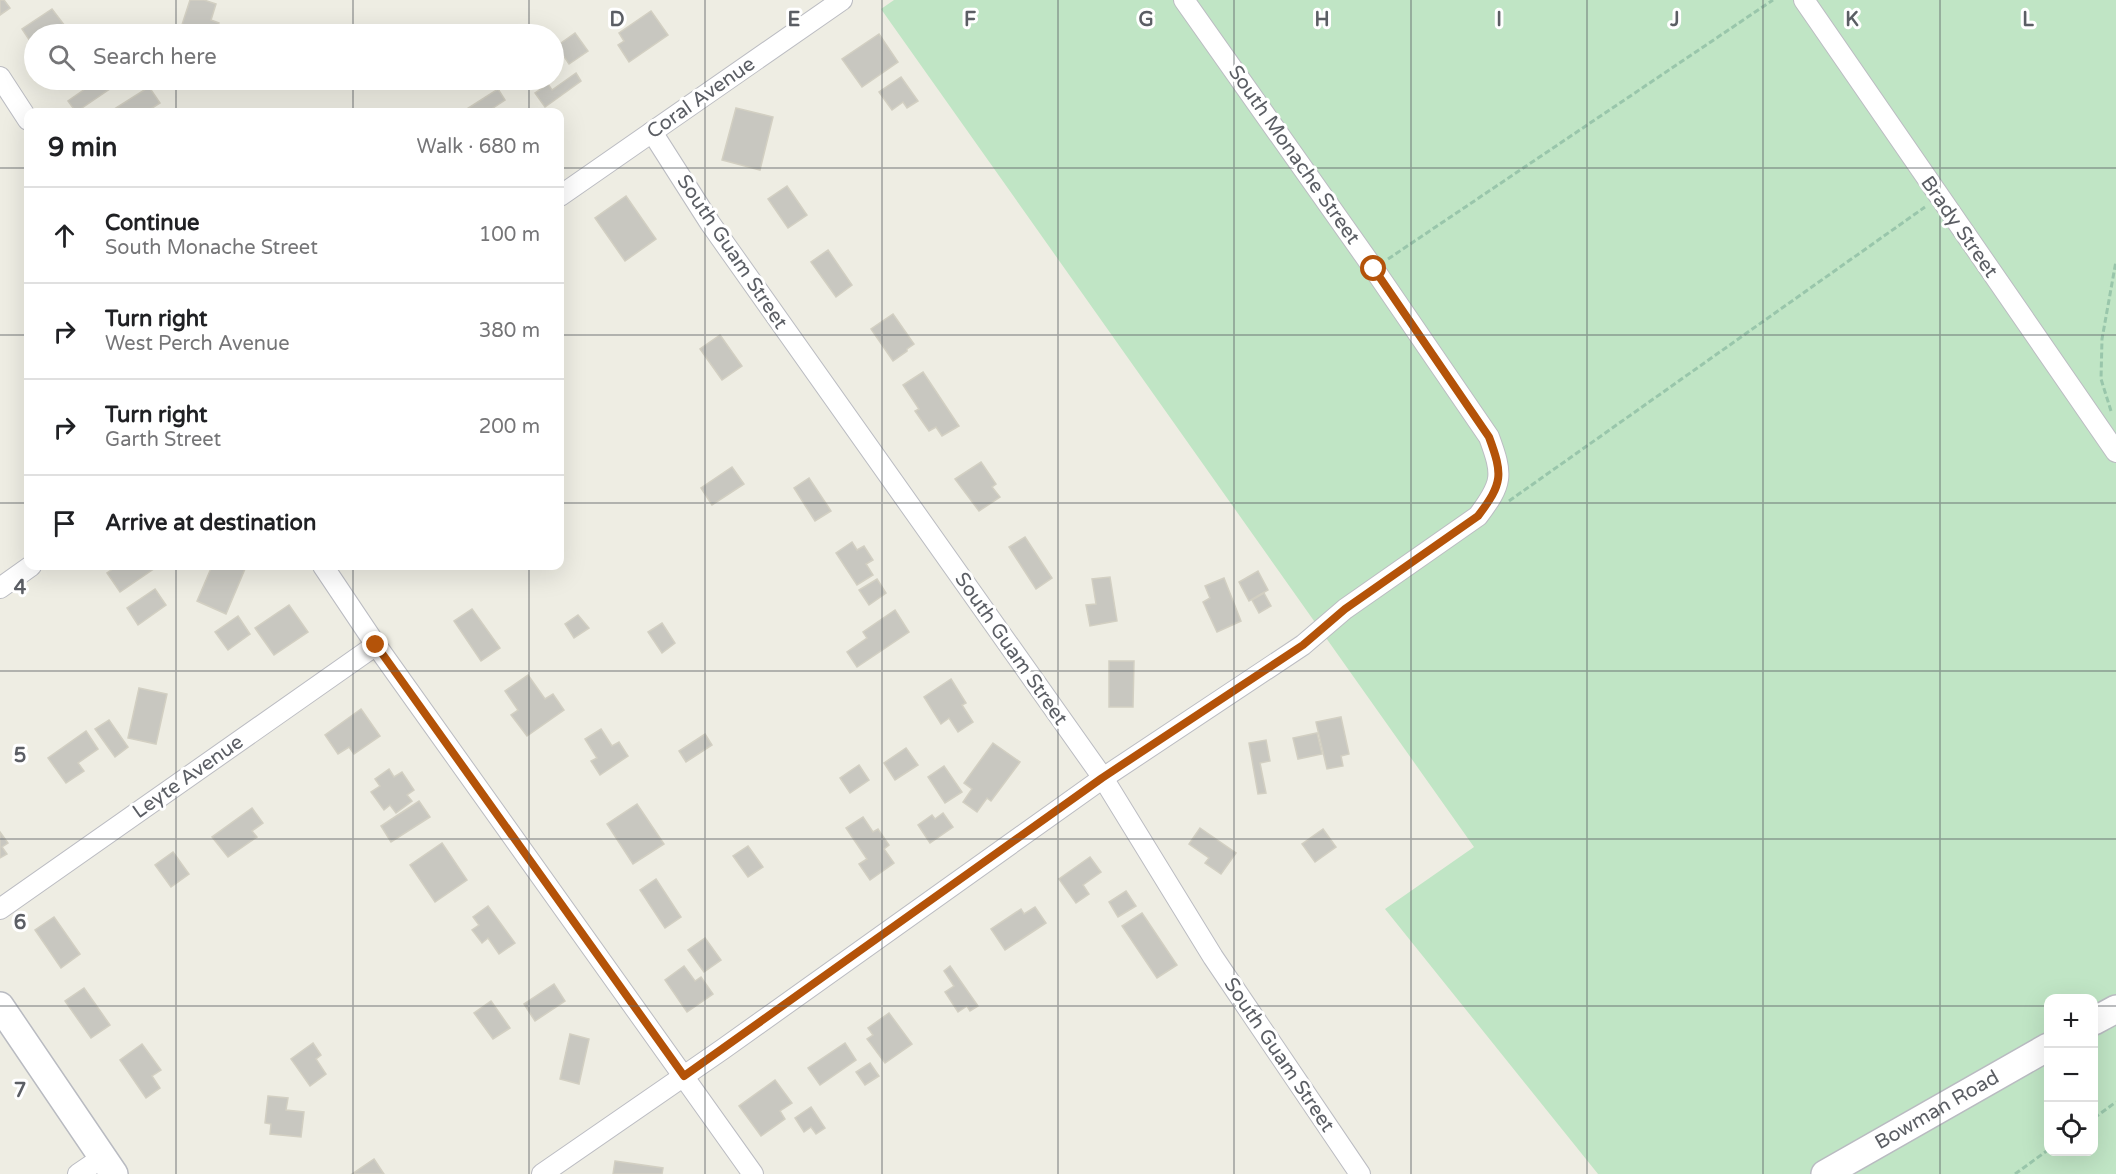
<!DOCTYPE html>
<html lang="en">
<head>
<meta charset="utf-8">
<style>
  :root { --surface:#fff; --page:#f2f2f2; --text:#202124; --muted:#757577; --line:#e0e0e0 }
  body { margin:0; font-family:"Varela Round",sans-serif; background:var(--page); color:var(--text) }
  .controls { position:absolute; right:18px; bottom:18px; display:grid; overflow:hidden; border-radius:12px; box-shadow:0 6px 24px #0002 }
  .controls button { width:54px; height:54px; display:grid; place-items:center; padding:0; border:0; border-bottom:2px solid var(--line); background:var(--surface); color:var(--text); font:30px sans-serif }
  .stop { position:absolute; width:18px; height:18px; margin:-14px; border:4px solid #b45309; border-radius:50%; background:#fff }
  .stop.end { background:#b45309; border-color:#fff; box-shadow:0 2px 6px #0008 }
  .list { margin:0; padding:0; list-style:none }
  h2 { display:flex; justify-content:space-between; align-items:center; height:78px; margin:0; padding:0 24px; font-size:26px }
  h2 small { font-size:20px; font-weight:400; color:var(--muted) }
  .list li { display:grid; grid-template-columns:39px 1fr auto; gap:18px; align-items:center; box-sizing:border-box; height:96px; padding:0 24px; border-top:2px solid var(--line) }
  .list b { display:block; font-size:22px; white-space:nowrap }
  .list p { margin:0; font-size:20px; white-space:nowrap; color:var(--muted) }
  .list em { font-size:20px; font-style:normal; color:var(--muted) }
  .icon { flex:none; width:33px; height:33px; fill:none; stroke:currentColor; stroke-width:2; stroke-linecap:round; stroke-linejoin:round }
  .map { position:relative; flex:none; width:2116px; height:1174px; overflow:hidden }
  .search { position:absolute; background:var(--surface); box-shadow:0 6px 24px #0002; left:24px; top:24px; width:540px; height:66px; display:flex; align-items:center; gap:15px; box-sizing:border-box; padding:0 21px; border-radius:33px; color:var(--muted); font-size:22px }
  .panel { position:absolute; background:var(--surface); box-shadow:0 6px 24px #0002; left:24px; top:108px; width:540px; height:462px; border-radius:12px }
  .map>svg:first-child { display:block }
  .green { fill:#c0e5c5; fill-rule:evenodd }
  .building { fill:#c8c7c0; stroke:#d2cfc2; stroke-width:1.5 }
  .lines { fill:none; stroke-linecap:round; stroke-linejoin:round }
  .street-casing { stroke:#bbbcc2; stroke-width:22 }
  .secondary-casing { stroke:#b9bbc1; stroke-width:30 }
  .path { stroke:#99c6ab; stroke-width:3; stroke-dasharray:6 3; stroke-linecap:butt }
  .street { stroke:#fff; stroke-width:20 }
  .secondary { stroke:#fff; stroke-width:27 }
  .route { stroke:#b45309; stroke-width:8 }
  .grid { fill:none; stroke:#5b5e64; stroke-width:1.5; stroke-opacity:0.55 }
  .labels { text-anchor:middle; dominant-baseline:central; stroke-width:6; stroke-linejoin:round; paint-order:stroke }
  .street-label { font-size:20px; fill:#5b5e64; stroke:#fff }
  .grid-label { font-size:20px; text-anchor:middle; font-weight:bold; fill:#5b5e64; stroke:#fff; stroke-width:6; stroke-linejoin:round; paint-order:stroke }
</style>
</head>
<body>
<div class="map">
<svg width="2116" height="1174" viewBox="0 0 2116 1174">
  <rect width="100%" height="100%" fill="#eeede3"/>
  <path class="green" d="M894,0H2116V1174H1598L1385,909L1474,847L881,9ZM2048,998H2094V1152H2048Z"/>
  <g class="building">
    <polygon points="0,0 4,0 10,8 0,15"/>
    <polygon points="190,0 204,0 216,4 211,20 219,23 215,34 179,34"/>
    <polygon points="52,9 71,34 34,34 34,47 22,29"/>
    <polygon points="651,11 668,35 629,62 618,45 624,41 619,33"/>
    <polygon points="575,33 588,51 569,64 557,46"/>
    <polygon points="879,34 898,62 862,87 842,59"/>
    <polygon points="576,73 581,81 545,107 535,93 548,84 552,90"/>
    <polygon points="901,77 918,101 907,108 903,102 892,110 879,92"/>
    <polygon points="98,80 109,80 114,86 76,112 68,101"/>
    <polygon points="149,87 160,103 146,112 111,111"/>
    <polygon points="498,89 505,100 487,112 462,112"/>
    <polygon points="736,108 773,117 760,170 722,160"/>
    <polygon points="787,186 807,215 788,228 768,199"/>
    <polygon points="626,196 656,239 625,261 595,218"/>
    <polygon points="828,250 852,285 836,297 811,262"/>
    <polygon points="893,314 914,344 907,349 907,351 893,361 871,329"/>
    <polygon points="720,335 742,366 722,380 700,349"/>
    <polygon points="923,372 959,426 942,436 936,427 929,431 915,411 919,409 903,385"/>
    <polygon points="981,462 996,484 992,487 1000,497 979,511 955,479"/>
    <polygon points="732,467 744,484 712,505 701,488"/>
    <polygon points="809,478 831,511 815,521 794,488"/>
    <polygon points="1025,537 1052,578 1036,589 1009,547"/>
    <polygon points="852,542 857,550 864,546 873,560 866,564 873,575 857,585 836,553"/>
    <polygon points="117,566 158,566 120,592 107,573"/>
    <polygon points="212,566 237,566 245,569 226,614 197,601"/>
    <polygon points="1258,571 1268,590 1249,601 1239,582"/>
    <polygon points="1110,577 1117,621 1090,626 1086,605 1096,604 1092,579"/>
    <polygon points="1224,578 1241,621 1217,632 1203,602 1210,598 1205,586"/>
    <polygon points="877,579 886,593 869,605 859,590"/>
    <polygon points="155,589 166,605 138,625 127,608"/>
    <polygon points="1264,593 1271,606 1259,613 1252,600"/>
    <polygon points="289,605 308,632 274,655 255,628"/>
    <polygon points="472,609 500,648 481,661 454,621"/>
    <polygon points="895,610 909,632 857,667 847,652 867,638 863,632"/>
    <polygon points="578,615 589,628 574,638 565,624"/>
    <polygon points="238,616 250,634 228,650 215,632"/>
    <polygon points="662,623 675,643 662,653 648,632"/>
    <polygon points="1109,661 1134,661 1133,707 1109,707"/>
    <polygon points="528,675 545,699 553,694 564,710 527,736 511,715 518,710 505,691"/>
    <polygon points="951,679 966,703 962,705 973,722 958,732 949,718 941,724 924,697"/>
    <polygon points="139,688 167,694 156,744 128,738"/>
    <polygon points="361,709 380,736 354,754 349,747 338,754 325,735"/>
    <polygon points="1341,717 1349,754 1341,756 1343,766 1327,769 1316,722"/>
    <polygon points="109,720 128,747 115,757 95,729"/>
    <polygon points="601,729 612,746 619,742 628,756 600,775 591,761 597,758 585,739"/>
    <polygon points="86,731 98,749 78,763 84,771 66,783 48,758"/>
    <polygon points="1317,733 1322,754 1298,759 1293,738"/>
    <polygon points="705,734 712,745 686,762 679,751"/>
    <polygon points="1266,740 1270,761 1260,763 1266,793 1258,794 1249,743"/>
    <polygon points="993,743 1020,762 991,801 987,798 977,812 963,802 972,789 964,783"/>
    <polygon points="906,748 918,765 895,780 884,763"/>
    <polygon points="859,765 869,780 850,793 840,778"/>
    <polygon points="944,766 962,792 945,803 928,777"/>
    <polygon points="389,769 394,777 402,772 414,790 407,795 412,801 396,813 390,805 384,810 371,792 380,786 375,779"/>
    <polygon points="419,801 430,817 391,842 381,826"/>
    <polygon points="637,804 664,844 633,864 607,824"/>
    <polygon points="252,808 263,823 252,831 257,837 228,857 212,837"/>
    <polygon points="943,813 953,827 930,843 918,825 932,815 935,819"/>
    <polygon points="863,817 873,832 878,829 889,845 884,849 894,863 870,880 859,864 867,859 846,828"/>
    <polygon points="1200,828 1236,853 1221,874 1205,863 1209,858 1189,844"/>
    <polygon points="1323,829 1336,847 1315,862 1302,844"/>
    <polygon points="0,832 8,843 2,847 7,854 0,858"/>
    <polygon points="442,843 467,880 435,902 410,865"/>
    <polygon points="748,846 763,867 748,877 733,856"/>
    <polygon points="173,852 189,874 171,887 155,865"/>
    <polygon points="1090,857 1101,872 1083,885 1089,894 1076,903 1059,879"/>
    <polygon points="656,879 681,917 665,928 640,890"/>
    <polygon points="1126,891 1136,906 1118,917 1109,902"/>
    <polygon points="488,906 515,943 499,954 488,938 482,943 472,930 479,925 473,917"/>
    <polygon points="1035,907 1046,923 1005,950 991,929 1021,909 1024,914"/>
    <polygon points="1142,913 1177,965 1157,978 1122,926"/>
    <polygon points="54,917 80,954 61,968 35,930"/>
    <polygon points="705,938 721,960 704,972 688,950"/>
    <polygon points="684,966 695,981 701,977 713,994 687,1012 665,980"/>
    <polygon points="950,966 978,1006 970,1011 967,1006 958,1012 945,992 954,986 944,971"/>
    <polygon points="554,984 565,1001 535,1021 524,1004"/>
    <polygon points="84,988 110,1025 91,1038 65,1001"/>
    <polygon points="491,1001 510,1028 493,1039 474,1013"/>
    <polygon points="889,1013 912,1044 885,1063 867,1039 873,1035 868,1028"/>
    <polygon points="570,1034 589,1039 579,1084 560,1079"/>
    <polygon points="313,1043 321,1055 316,1059 326,1074 310,1086 291,1059"/>
    <polygon points="845,1043 856,1060 820,1085 808,1068"/>
    <polygon points="142,1044 161,1070 152,1076 160,1088 146,1098 120,1060"/>
    <polygon points="870,1063 879,1076 865,1085 856,1072"/>
    <polygon points="775,1080 792,1103 780,1111 785,1119 761,1136 739,1106"/>
    <polygon points="268,1096 288,1098 286,1110 304,1112 301,1137 270,1134 271,1124 265,1123"/>
    <polygon points="811,1107 825,1128 816,1134 811,1127 804,1132 795,1118"/>
    <polygon points="374,1159 384,1174 352,1174"/>
    <polygon points="615,1161 663,1168 662,1174 613,1174"/>
  </g>
  <g class="lines">
    <g class="street-casing">
      <g id="street">
        <polyline points="1804,0 2116,452"/>
        <polyline points="0,77 28,120"/>
        <polyline points="652,132 710,223 1103,778 1213,957 1360,1174"/>
        <polyline points="560,196 842,0"/>
        <polyline points="323,566 376,645 753,1174"/>
        <polyline points="0,588 31,566"/>
        <polyline points="0,909 376,645"/>
        <polyline points="78,1174 103,1157"/>
        <path d="M542,1174L723,1049L1103,778L1303,645L1345,609L1478,516C1503,483 1503,475 1489,437L1374,269L1184,0"/>
      </g>
    </g>
    <g class="secondary-casing">
      <g id="secondary">
        <polyline points="0,1006 114,1174"/>
        <polyline points="2094,1021 2116,1009"/>
        <path id="s1" d="M1825,1174L2048,1047"/>
      </g>
    </g>
    <g class="path">
      <polyline points="1388,259 1773,0"/>
      <polyline points="2111,411 2101,379 2102,339 2116,261"/>
      <polyline points="1509,501 1925,207"/>
      <polyline points="2094,1118 2116,1102"/>
      <polyline points="2015,1174 2048,1150"/>
    </g>
    <use href="#street" class="street"/>
    <use href="#secondary" class="secondary"/>
  </g>
  <g class="lines">
    <path class="route" d="M376,645L684,1076L1102,778L1303,645L1345,609L1478,516C1503,483 1503,475 1489,437L1374,269"/>
  </g>
  <path class="grid" d="M176,0V34M353,0V34M529,0V34M705,0V1174M882,0V1174M1058,0V1174M1234,0V1174M1411,0V1174M1587,0V1174M1763,0V1174M1940,0V1174M176,80V112M353,80V112M529,80V112M0,168H28M560,168H2116M0,335H28M560,335H2116M0,503H28M560,503H2116M176,566V1174M353,566V1174M529,566V1174M0,671H2116M0,839H2116M0,1006H2048M2094,1006H2116"/>
  <g class="labels">
    <g class="street-label">
      <text transform="translate(701 98) rotate(-35)">Coral Avenue</text>
      <text transform="translate(1294 155) rotate(55)">South Monache Street</text>
      <text transform="translate(1959 227) rotate(55)">Brady Street</text>
      <text transform="translate(732 252) rotate(56)">South Guam Street</text>
      <text transform="translate(1011 649) rotate(55)">South Guam Street</text>
      <text transform="translate(188 777) rotate(-35)">Leyte Avenue</text>
      <text transform="translate(1279 1055) rotate(56)">South Guam Street</text>
      <text stroke="none"><textPath href="#s1" startOffset="129">Bowman Road</textPath></text>
    </g>
  </g>
  <g class="grid-label">
    <text x="617" y="26">D</text>
    <text x="794" y="26">E</text>
    <text x="970" y="26">F</text>
    <text x="1146" y="26">G</text>
    <text x="1322" y="26">H</text>
    <text x="1499" y="26">I</text>
    <text x="1675" y="26">J</text>
    <text x="1852" y="26">K</text>
    <text x="2028" y="26">L</text>
    <text x="20" y="594">4</text>
    <text x="20" y="762">5</text>
    <text x="20" y="929">6</text>
    <text x="20" y="1097">7</text>
  </g>
</svg>
<div class="controls">
<button>+</button>
<button>−</button>
<button><svg class="icon" aria-label="locate" viewBox="0 0 24 24"><circle cx="12" cy="12" r="6"/><path d="M12 2v4M12 18v4M2 12h4M18 12h4"/></svg></button>
</div>
<div class="stop" style="left:1374px;top:269px"></div>
<div class="stop end" style="left:376px;top:645px"></div>
<div class="search"><svg class="icon" aria-label="search" viewBox="0 0 24 24"><circle cx="10" cy="10" r="6"/><path d="M15 15l6 6"/></svg>Search here</div>
<section class="panel">
<h2>9 min<small>Walk · 680 m</small></h2>
<ul class="list">
<li><svg class="icon" aria-label="ahead" viewBox="0 0 24 24"><path d="M12 20V5M6 11l6-6 6 6"/></svg><div><b>Continue</b><p>South Monache Street</p></div><em>100 m</em></li>
<li><svg class="icon" aria-label="right" viewBox="0 0 24 24"><path d="M7 20v-9h11M14 6l5 5-5 5"/></svg><div><b>Turn right</b><p>West Perch Avenue</p></div><em>380 m</em></li>
<li><svg class="icon" aria-label="right" viewBox="0 0 24 24"><path d="M7 20v-9h11M14 6l5 5-5 5"/></svg><div><b>Turn right</b><p>Garth Street</p></div><em>200 m</em></li>
<li><svg class="icon" aria-label="arrive" viewBox="0 0 24 24"><path d="M6 21V4h12l-3 4 3 4H6"/></svg><div><b>Arrive at destination</b></div></li>
</ul>
</section>
</div>
</body>
</html>
